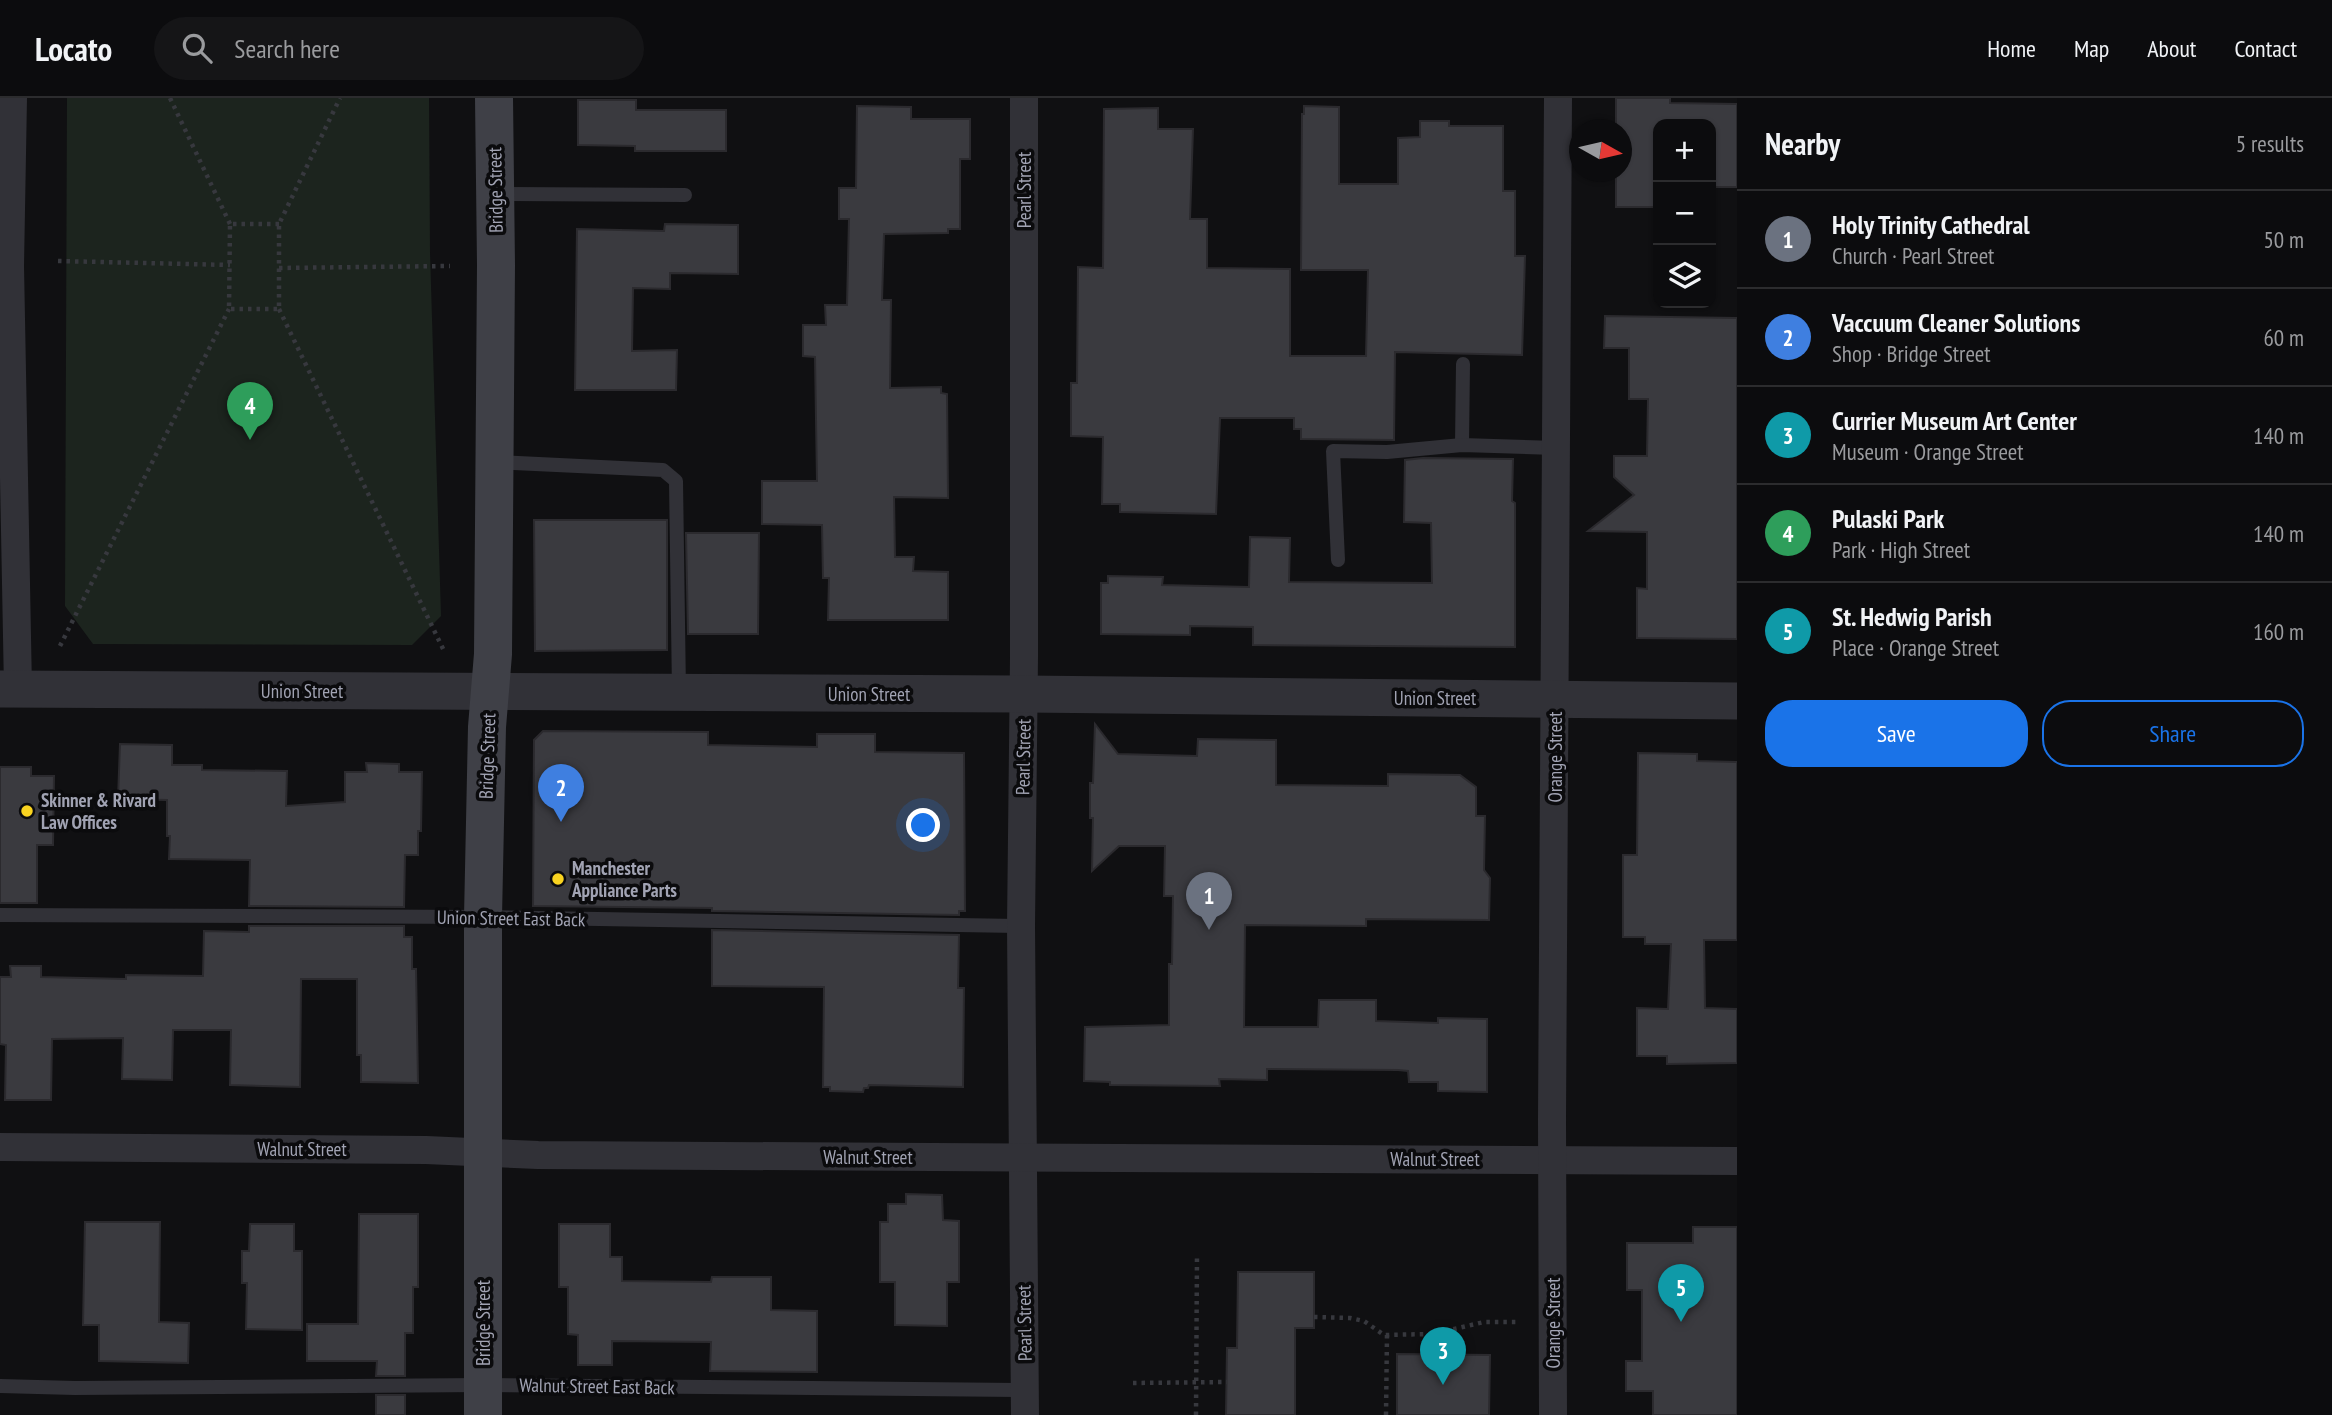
<!DOCTYPE html>
<html lang="en">
<head>
<meta charset="utf-8">
<style>
  :root { --surface:#0c0c0e; --page:#151517; --text:#f1f3f6; --muted:#9a9b9e; --line:#2c2c2e; --accent:#1a73e8 }
  body { margin:0; font-family:"PT Sans Narrow",sans-serif; background:var(--page); color:var(--text) }
  .controls { position:absolute; right:21px; top:21px; display:grid; overflow:hidden; border-radius:14px; box-shadow:0 2px 5px #0004 }
  .controls button { width:63px; height:63px; display:grid; place-items:center; padding:0; border:0; border-bottom:2px solid var(--line); background:var(--surface); color:var(--text); font:35px sans-serif }
  .compass { position:absolute; left:1569px; top:21px; width:63px; height:63px; border-radius:50%; background:var(--surface); box-shadow:0 2px 5px #0004; rotate:98deg }
  .you { position:absolute; left:924px; top:728px; width:24px; height:24px; margin:-18px; border:5px solid #fff; border-radius:50%; background:#1a73e8; box-shadow:0 0 0 10px #1a73e833 }
  .badge { display:grid; place-items:center; width:46px; height:46px; border-radius:50%; background:var(--accent); color:#fff; font-size:23px; font-weight:700 }
  .pin { position:absolute; translate:-50% -58px; filter:drop-shadow(0 2px 4px #0008) }
  .pin::after { content:''; position:absolute; top:37px; width:24px; height:21px; background:inherit; clip-path:polygon(0 0,100% 0,50% 100%) }
  .list { margin:0; padding:0; list-style:none }
  h2 { display:flex; justify-content:space-between; align-items:center; height:91px; margin:0; padding:0 28px; font-size:30px }
  h2 small { font-size:23px; font-weight:400; color:var(--muted) }
  .list li { display:grid; grid-template-columns:46px 1fr auto; gap:21px; align-items:center; box-sizing:border-box; height:98px; padding:0 28px; border-top:2px solid var(--line) }
  .list b { display:block; font-size:26px; white-space:nowrap }
  .list p { margin:0; font-size:23px; white-space:nowrap; color:var(--muted) }
  .list em { font-size:23px; font-style:normal; color:var(--muted) }
  .actions { display:flex; gap:14px; padding:21px 28px }
  .actions a { flex:1; padding:16px 0; border:2px solid var(--accent); border-radius:28px; text-align:center; font-size:24px; color:var(--accent) }
  .actions .main { background:var(--accent); color:#fff }
  .icon { flex:none; width:38px; height:38px; fill:none; stroke:currentColor; stroke-width:2; stroke-linecap:round; stroke-linejoin:round }
  .map { position:relative; flex:none; width:1737px; height:1317px; overflow:hidden }
  header { display:flex; align-items:center; gap:42px; box-sizing:border-box; height:98px; padding:0 35px; background:var(--surface); border-bottom:2px solid var(--line) }
  header strong { font-size:33px }
  nav { display:flex; gap:38px; margin-inline-start:auto; font-size:24px }
  .search { width:490px; height:63px; background:var(--page); display:flex; align-items:center; gap:18px; box-sizing:border-box; padding:0 24px; border-radius:38px; color:var(--muted); font-size:26px }
  main { display:flex }
  aside { flex:1; background:var(--surface) }
  .map>svg:first-child { display:block }
  .green { fill:#1c241e }
  .building { fill:#3a3a3f; stroke:#2b2a2e; stroke-width:2 }
  .lines { fill:none; stroke-linecap:round; stroke-linejoin:round }
  .path { stroke:#37383e; stroke-width:4.5; stroke-dasharray:3.5 5; stroke-linecap:butt }
  .service { stroke:#313137; stroke-width:14 }
  .minor { stroke:#313137; stroke-width:28 }
  .tertiary { stroke:#313137; stroke-width:37 }
  .secondary { stroke:#3f4047; stroke-width:38 }
  .poi-dot { fill:#f9d320; stroke:#0b0b0d; stroke-width:2.5 }
  .labels { text-anchor:middle; dominant-baseline:central; stroke-width:7; stroke-linejoin:round; paint-order:stroke }
  .street-label { font-size:19px; fill:#a1a3b3; stroke:#0b0b0d }
  .poi-label { font-size:19px; font-weight:bold; fill:#a1a3b3; stroke:#0b0b0d; text-anchor:start }
</style>
</head>
<body>
<header>
<strong>Locato</strong>
<div class="search"><svg class="icon" aria-label="search" viewBox="0 0 24 24"><circle cx="10" cy="10" r="6"/><path d="M15 15l6 6"/></svg>Search here</div>
<nav><a>Home</a><a>Map</a><a>About</a><a>Contact</a></nav>
</header>
<main>
<div class="map">
<svg width="1737" height="1317" viewBox="0 0 1737 1317">
  <rect width="100%" height="100%" fill="#101012"/>
  <polygon class="green" points="67,0 429,0 430,154 441,518 412,547 93,546 65,508"/>
  <g class="building">
    <polygon points="1616,0 1670,0 1670,5 1737,6 1737,89 1711,89 1711,26 1658,26 1658,109 1616,109 1616,74 1621,74 1621,32 1616,32"/>
    <polygon points="578,2 636,2 636,12 726,12 726,53 635,53 635,48 578,47"/>
    <polygon points="857,8 911,9 911,21 970,21 970,61 960,61 960,131 948,131 948,135 884,136 882,202 891,202 890,290 941,289 941,295 947,296 948,400 894,399 895,459 914,459 913,473 948,474 948,522 828,522 829,480 823,480 822,427 762,426 762,383 817,383 815,259 803,258 803,227 826,227 825,207 847,207 849,121 839,121 839,90 856,90"/>
    <polygon points="1304,8 1339,9 1339,86 1398,86 1398,40 1420,39 1420,23 1449,23 1449,28 1503,28 1503,93 1515,93 1515,158 1525,158 1522,257 1395,254 1394,342 1301,341 1301,331 1294,331 1294,320 1220,320 1216,416 1120,414 1120,406 1102,406 1103,339 1071,338 1071,285 1077,285 1078,169 1103,170 1104,11 1158,10 1158,31 1193,31 1190,121 1207,121 1207,170 1290,171 1290,258 1366,258 1368,172 1301,172 1302,16 1304,16"/>
    <polygon points="665,126 738,127 738,176 670,175 670,191 633,190 632,253 677,252 676,292 575,292 577,131 664,133"/>
    <polygon points="1605,218 1737,220 1737,541 1637,540 1637,490 1647,491 1647,434 1588,433 1634,397 1614,379 1614,358 1647,358 1648,301 1629,301 1629,250 1604,250"/>
    <polygon points="1423,360 1513,361 1512,403 1515,405 1515,549 1253,547 1253,529 1190,528 1190,537 1101,536 1101,485 1108,485 1108,478 1163,479 1162,487 1249,489 1250,439 1290,440 1289,484 1432,485 1431,425 1404,424 1405,362"/>
    <polygon points="534,422 667,422 667,552 535,553"/>
    <polygon points="686,435 759,435 758,536 688,536"/>
    <polygon points="1095,626 1118,656 1197,658 1198,641 1276,642 1276,687 1388,688 1388,676 1460,677 1476,689 1476,718 1485,718 1484,772 1490,780 1489,822 1366,821 1366,828 1245,827 1244,929 1318,929 1319,902 1376,902 1376,923 1438,925 1438,920 1487,921 1487,994 1438,993 1438,984 1409,984 1408,973 1398,972 1267,971 1267,982 1219,981 1220,988 1110,987 1110,984 1084,983 1085,929 1169,927 1169,866 1172,866 1173,798 1164,798 1165,748 1119,748 1092,773 1093,720 1090,720 1090,685 1093,685"/>
    <polygon points="543,633 708,634 708,647 817,649 817,636 875,636 875,654 964,655 965,813 959,813 959,817 712,813 712,810 533,808 534,642"/>
    <polygon points="120,646 172,647 172,667 202,667 202,672 287,673 286,708 345,704 345,674 367,674 366,665 399,666 399,674 422,674 421,733 418,733 418,757 405,757 404,809 249,808 250,762 169,761 170,738 167,738 167,702 118,701"/>
    <polygon points="1638,655 1697,656 1697,663 1737,664 1737,842 1704,842 1705,910 1737,911 1737,965 1667,966 1667,958 1637,958 1637,910 1668,911 1671,846 1645,846 1645,839 1623,839 1623,757 1637,757"/>
    <polygon points="0,669 31,669 31,678 54,678 53,747 37,747 37,805 0,805"/>
    <polygon points="249,828 404,828 404,839 412,839 412,871 416,871 418,985 361,984 361,957 357,957 357,881 301,881 300,989 230,987 231,932 173,932 172,982 122,981 123,940 52,941 51,1002 5,1002 6,947 0,946 0,879 11,879 10,868 41,868 41,879 126,881 126,877 203,878 204,833 249,834"/>
    <polygon points="712,832 959,837 958,890 964,890 963,989 869,987 868,990 864,990 863,994 830,993 830,989 823,989 824,889 712,888"/>
    <polygon points="906,1096 942,1097 943,1122 959,1123 959,1184 947,1184 947,1228 895,1227 895,1184 880,1184 880,1124 888,1124 888,1106 906,1106"/>
    <polygon points="359,1116 418,1116 418,1189 413,1189 413,1235 405,1235 405,1278 376,1278 377,1263 307,1263 307,1226 358,1226"/>
    <polygon points="85,1124 160,1124 159,1224 189,1225 188,1265 99,1263 99,1227 83,1227"/>
    <polygon points="250,1126 294,1126 294,1153 302,1153 302,1232 246,1231 247,1185 242,1185 242,1153 249,1153"/>
    <polygon points="559,1126 610,1126 610,1159 622,1159 622,1183 711,1184 712,1179 771,1179 771,1212 817,1213 817,1274 710,1273 711,1244 612,1243 612,1267 578,1267 578,1237 568,1236 568,1189 559,1189"/>
    <polygon points="1693,1129 1737,1129 1737,1317 1653,1317 1653,1293 1626,1293 1626,1263 1642,1263 1642,1192 1627,1192 1627,1145 1693,1145"/>
    <polygon points="1238,1174 1314,1174 1314,1230 1295,1230 1295,1317 1226,1317 1227,1250 1237,1250"/>
    <polygon points="1397,1256 1490,1257 1489,1317 1397,1317"/>
    <rect x="376" y="1297" width="29" height="20"/>
  </g>
  <g class="lines">
    <g class="path">
      <polyline points="170,0 230,126"/>
      <polyline points="279,126 230,126 229,211 279,211 279,126 340,0"/>
      <polyline points="58,163 230,167"/>
      <polyline points="279,170 450,168"/>
      <polyline points="279,211 445,555"/>
      <polyline points="60,548 229,211"/>
      <polyline points="1314,1219 1350,1220 1364,1223 1384,1237 1433,1236 1484,1224 1520,1224"/>
      <polyline points="1133,1285 1227,1284"/>
      <polyline points="1196,1317 1197,1156"/>
      <polyline points="1386,1317 1387,1236"/>
    </g>
    <g class="service">
      <polyline points="497,96 685,97"/>
      <polyline points="1462,347 1463,266"/>
      <polyline points="495,364 663,372 676,383 679,594"/>
      <polyline points="1338,462 1333,353 1387,354 1462,347 1556,350"/>
      <polyline points="0,817 483,819 1021,828"/>
      <polyline points="0,1288 75,1290 483,1287 1025,1292"/>
    </g>
    <g class="minor">
      <polyline points="13,0 10,168 18,591"/>
      <polyline points="1024,0 1024,559 1021,828 1025,1317"/>
      <polyline points="0,1049 426,1052 538,1057 1737,1063"/>
      <polyline points="1553,1317 1552,1021 1558,0"/>
    </g>
    <polyline class="tertiary" points="0,591 1024,596 1737,603"/>
    <polyline class="secondary" points="483,1317 483,819 487,629 493,556 496,167 494,0"/>
  </g>
  <g class="poi-dot">
    <circle cx="27" cy="713" r="7"/>
    <circle cx="558" cy="781" r="7"/>
  </g>
  <g class="labels">
    <g class="street-label">
      <text transform="translate(495 92) rotate(-91)">Bridge Street</text>
      <text transform="translate(1024 92) rotate(-90)">Pearl Street</text>
      <text x="302" y="593">Union Street</text>
      <text x="869" y="596">Union Street</text>
      <text x="1435" y="600">Union Street</text>
      <text transform="translate(487 658) rotate(-88)">Bridge Street</text>
      <text transform="translate(1023 659) rotate(-89)">Pearl Street</text>
      <text transform="translate(1555 659) rotate(-90)">Orange Street</text>
      <text transform="translate(511 820) rotate(1)">Union Street East Back</text>
      <text x="302" y="1051">Walnut Street</text>
      <text x="868" y="1059">Walnut Street</text>
      <text x="1435" y="1061">Walnut Street</text>
      <text transform="translate(483 1225) rotate(-90)">Bridge Street</text>
      <text transform="translate(1024 1225) rotate(-91)">Pearl Street</text>
      <text transform="translate(1553 1225) rotate(-90)">Orange Street</text>
      <text transform="translate(597 1288) rotate(1)">Walnut Street East Back</text>
    </g>
    <g class="poi-label">
      <text x="41" y="702">Skinner &amp; Rivard<tspan x="41" dy="22">Law Offices</tspan></text>
      <text x="572" y="770">Manchester<tspan x="572" dy="22">Appliance Parts</tspan></text>
    </g>
  </g>
</svg>
<div class="controls">
<button>+</button>
<button>−</button>
<button><svg class="icon" aria-label="layers" viewBox="0 0 24 24"><path d="M12 4l9 5-9 5-9-5zM3 14l9 5 9-5"/></svg></button>
</div>
<svg class="compass" viewBox="-18 -18 36 36"><path d="M0-13l5 13h-10z" fill="#e53935"/><path d="M0 13l5-13h-10z" fill="#9a9b9e"/></svg>
<div class="you"></div>
<div class="pin badge" style="left:1209px;top:832px;background:#6b7280">1</div>
<div class="pin badge" style="left:561px;top:724px;background:#3f7fe0">2</div>
<div class="pin badge" style="left:1443px;top:1287px;background:#0f9aa8">3</div>
<div class="pin badge" style="left:250px;top:342px;background:#2e9e5b">4</div>
<div class="pin badge" style="left:1681px;top:1224px;background:#0f9aa8">5</div>
</div>
<aside>
<h2>Nearby<small>5 results</small></h2>
<ul class="list">
<li><span class="badge" style="background:#6b7280">1</span><div><b>Holy Trinity Cathedral</b><p>Church · Pearl Street</p></div><em>50 m</em></li>
<li><span class="badge" style="background:#3f7fe0">2</span><div><b>Vaccuum Cleaner Solutions</b><p>Shop · Bridge Street</p></div><em>60 m</em></li>
<li><span class="badge" style="background:#0f9aa8">3</span><div><b>Currier Museum Art Center</b><p>Museum · Orange Street</p></div><em>140 m</em></li>
<li><span class="badge" style="background:#2e9e5b">4</span><div><b>Pulaski Park</b><p>Park · High Street</p></div><em>140 m</em></li>
<li><span class="badge" style="background:#0f9aa8">5</span><div><b>St. Hedwig Parish</b><p>Place · Orange Street</p></div><em>160 m</em></li>
</ul>
<div class="actions"><a class="main">Save</a><a>Share</a></div>
</aside>
</main>
</body>
</html>
